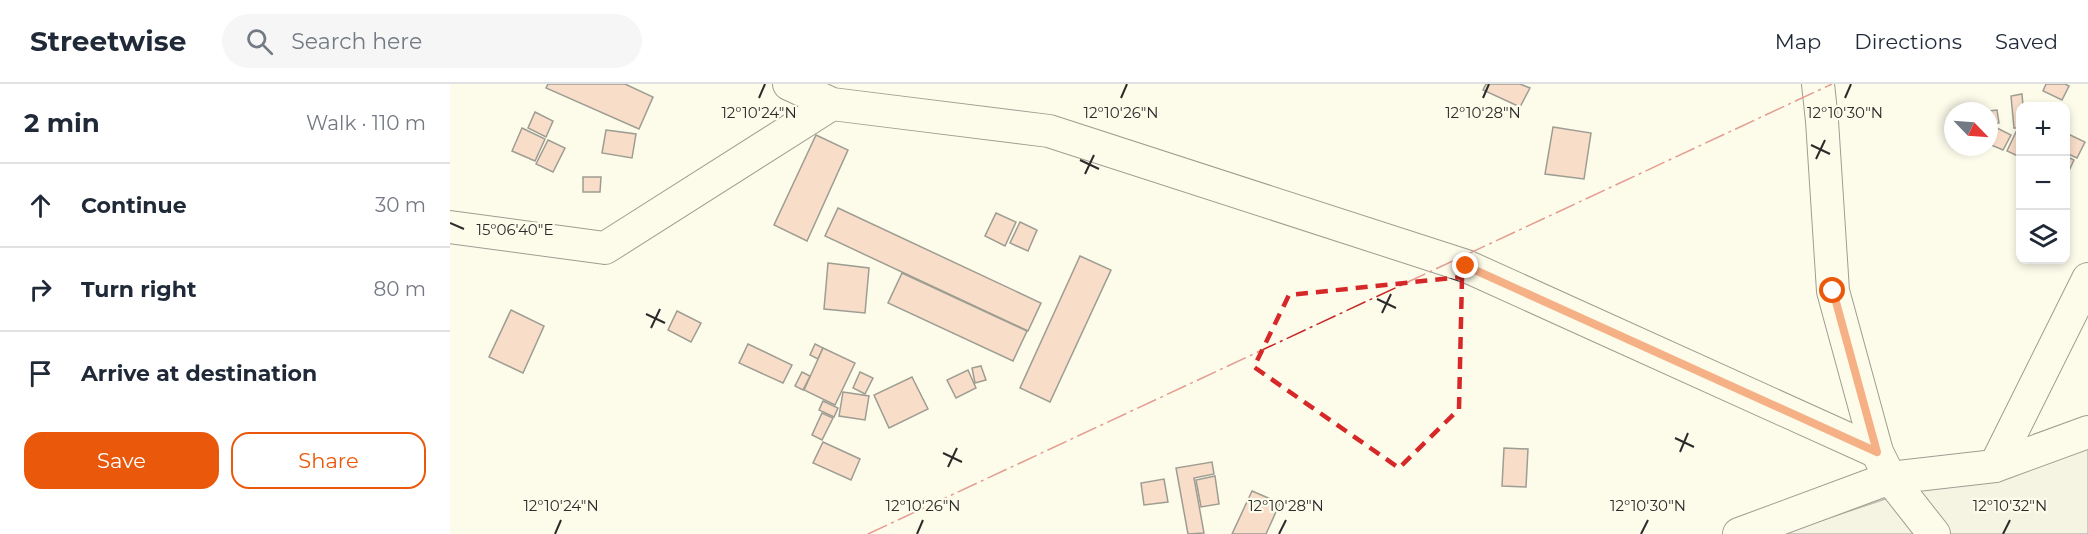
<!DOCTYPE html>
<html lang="en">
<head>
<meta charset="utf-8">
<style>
  :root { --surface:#fff; --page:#f6f6f7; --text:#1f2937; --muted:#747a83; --line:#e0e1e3; --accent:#ea580c }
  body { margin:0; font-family:Montserrat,sans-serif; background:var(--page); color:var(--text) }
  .controls { position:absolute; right:18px; top:18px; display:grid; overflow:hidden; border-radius:12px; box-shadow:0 3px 9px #0003 }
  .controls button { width:54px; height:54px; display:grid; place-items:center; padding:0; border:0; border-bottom:2px solid var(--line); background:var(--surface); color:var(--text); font:30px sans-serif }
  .compass { position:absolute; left:1494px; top:18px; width:54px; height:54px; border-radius:50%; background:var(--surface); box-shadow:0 3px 9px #0003; rotate:115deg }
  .stop { position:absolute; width:18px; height:18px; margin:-14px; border:4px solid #ea580c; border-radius:50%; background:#fff }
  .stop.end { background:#ea580c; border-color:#fff; box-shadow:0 2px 6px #0008 }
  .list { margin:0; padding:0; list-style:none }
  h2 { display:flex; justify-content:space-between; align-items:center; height:78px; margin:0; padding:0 24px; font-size:26px }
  h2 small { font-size:20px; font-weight:400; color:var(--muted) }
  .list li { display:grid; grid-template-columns:39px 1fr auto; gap:18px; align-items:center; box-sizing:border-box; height:84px; padding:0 24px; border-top:2px solid var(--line) }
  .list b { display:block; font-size:22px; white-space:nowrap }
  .list em { font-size:20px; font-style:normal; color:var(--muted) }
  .actions { display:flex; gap:12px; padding:18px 24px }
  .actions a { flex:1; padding:14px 0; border:2px solid var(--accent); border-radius:18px; text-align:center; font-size:21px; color:var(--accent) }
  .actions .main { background:var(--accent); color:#fff }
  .icon { flex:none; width:33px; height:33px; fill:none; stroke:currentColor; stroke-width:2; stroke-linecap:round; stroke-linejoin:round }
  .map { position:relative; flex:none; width:1638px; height:450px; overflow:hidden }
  header { display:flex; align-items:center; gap:36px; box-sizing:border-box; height:84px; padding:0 30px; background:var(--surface); border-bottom:2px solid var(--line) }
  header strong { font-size:28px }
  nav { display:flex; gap:33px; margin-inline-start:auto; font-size:21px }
  .search { width:420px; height:54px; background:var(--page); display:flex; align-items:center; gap:15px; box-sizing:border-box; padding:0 21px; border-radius:33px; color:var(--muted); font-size:22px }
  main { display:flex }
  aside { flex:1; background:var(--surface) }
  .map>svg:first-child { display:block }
  .green { fill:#ecebdb; stroke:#74746e; stroke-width:1.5 }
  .building { fill:#f2b8a0; stroke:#2b2b2b; stroke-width:1.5 }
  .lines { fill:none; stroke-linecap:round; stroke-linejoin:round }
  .minor-casing { stroke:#2b2b2b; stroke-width:34 }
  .minor { stroke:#fdfbea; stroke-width:32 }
  .power { stroke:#c62828; stroke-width:1.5; stroke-dasharray:21 4.5 3 4.5; stroke-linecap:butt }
  .route { stroke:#ea580c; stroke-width:8 }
  .marked { fill:none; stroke:#d62828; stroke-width:4.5; stroke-dasharray:12 8; stroke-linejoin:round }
  .ticks { fill:none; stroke:#2b2b2b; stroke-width:2 }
  .ticks-label { font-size:15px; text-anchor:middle; fill:#2b2b2b; stroke:#fdfbea; stroke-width:4.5; stroke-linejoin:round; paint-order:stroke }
</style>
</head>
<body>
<header>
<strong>Streetwise</strong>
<div class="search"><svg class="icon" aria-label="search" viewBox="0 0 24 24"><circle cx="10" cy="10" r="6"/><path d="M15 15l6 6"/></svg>Search here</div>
<nav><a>Map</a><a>Directions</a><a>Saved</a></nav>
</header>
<main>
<aside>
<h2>2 min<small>Walk · 110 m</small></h2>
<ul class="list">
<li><svg class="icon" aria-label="ahead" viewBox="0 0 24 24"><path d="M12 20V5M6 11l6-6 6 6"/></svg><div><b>Continue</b></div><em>30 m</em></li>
<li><svg class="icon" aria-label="right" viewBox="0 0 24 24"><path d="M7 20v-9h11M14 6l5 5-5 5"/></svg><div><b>Turn right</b></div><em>80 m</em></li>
<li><svg class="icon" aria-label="arrive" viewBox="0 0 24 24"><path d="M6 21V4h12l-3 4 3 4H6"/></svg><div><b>Arrive at destination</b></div></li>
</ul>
<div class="actions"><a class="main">Save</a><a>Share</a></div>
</aside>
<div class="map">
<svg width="1638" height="450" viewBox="0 0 1638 450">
  <rect width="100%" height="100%" fill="#fdfbea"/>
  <polygon class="green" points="1638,347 1638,450 1331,450"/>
  <g class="building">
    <polygon points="98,0 175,0 203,13 189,45 96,4"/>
    <polygon points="1036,0 1070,0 1080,4 1070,23 1033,6"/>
    <polygon points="1596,0 1615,0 1619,2 1612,16 1593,7"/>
    <polygon points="1572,10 1573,22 1570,22 1570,44 1564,44 1561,12"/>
    <polygon points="1547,26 1549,39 1539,41 1539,27"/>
    <polygon points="85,28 103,37 96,53 78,44"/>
    <polygon points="1541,41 1561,51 1553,66 1539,60"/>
    <polygon points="1103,43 1141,49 1134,95 1095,90"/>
    <polygon points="72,44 95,55 85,77 62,67"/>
    <polygon points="156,46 186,50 182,74 152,69"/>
    <polygon points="1566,48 1570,50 1570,73 1557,67"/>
    <polygon points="1616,49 1635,58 1627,74 1616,69"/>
    <polygon points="366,51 398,66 357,157 324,141"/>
    <polygon points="98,56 115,64 103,88 86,80"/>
    <polygon points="1616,72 1624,76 1616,93"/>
    <polygon points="133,93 151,93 150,108 133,108"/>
    <polygon points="388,124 591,219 578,247 375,152"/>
    <polygon points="546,129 566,138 555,162 535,152"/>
    <polygon points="570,138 587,146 578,167 560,159"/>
    <polygon points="630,172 661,186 600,318 570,304"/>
    <polygon points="378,179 419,184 415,229 374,225"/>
    <polygon points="452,189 577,247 563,277 438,219"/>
    <polygon points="61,226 94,242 73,289 39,273"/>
    <polygon points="227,227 251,239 241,258 218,246"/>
    <polygon points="298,260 342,281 333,299 289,279"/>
    <polygon points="365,260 373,264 368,275 360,271"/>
    <polygon points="373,264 405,279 385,321 354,306"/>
    <polygon points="531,282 536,296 525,299 522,284"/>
    <polygon points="518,286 526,304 506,314 497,296"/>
    <polygon points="352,288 360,292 353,306 345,302"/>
    <polygon points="410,288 423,294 415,310 403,304"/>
    <polygon points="462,293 478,325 439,344 424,311"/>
    <polygon points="393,308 419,312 415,336 389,332"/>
    <polygon points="373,317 388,324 384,333 369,326"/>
    <polygon points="372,329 383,334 372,356 362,351"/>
    <polygon points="373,358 410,375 401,396 363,379"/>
    <polygon points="1054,364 1078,365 1076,403 1052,402"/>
    <polygon points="762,378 764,390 744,394 754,449 738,450 726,384"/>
    <polygon points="765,392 769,420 751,423 746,396"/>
    <polygon points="714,395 718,418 694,421 691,399"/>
    <polygon points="802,407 830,419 816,450 782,450"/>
  </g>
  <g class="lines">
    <g class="minor-casing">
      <g id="minor">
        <polyline points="339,0 382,20 599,47 1016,182 1427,368"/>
        <polyline points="1368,0 1372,37 1383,207 1427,368 1440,394 1484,450"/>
        <polyline points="0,143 155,164 382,20"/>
        <polyline points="1545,382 1638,195"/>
        <polyline points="1289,450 1440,394 1545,382 1638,348"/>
      </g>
    </g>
    <use href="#minor" class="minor"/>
    <polyline class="power" points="418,450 1382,0"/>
  </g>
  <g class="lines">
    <polyline class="route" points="1016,182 1427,368 1383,207"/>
  </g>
  <path d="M0 0H1638V450H0ZM1012,193L1009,325L949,384L804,283L839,211Z" fill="#fdfbea" fill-opacity=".55" fill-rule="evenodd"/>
  <path class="marked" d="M1012,193L1009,325L949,384L804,283L839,211Z"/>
  <path class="ticks" d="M309,14L315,0M671,14L677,0M1033,14L1039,0M1395,14L1401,0M1361,61L1380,70M1366,75L1375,56M630,76L649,85M635,90L644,71M0,139L14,145M927,215L946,224M932,229L941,210M196,230L215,239M201,244L210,225M1225,354L1244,363M1230,368L1238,349M493,369L512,378M498,383L507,364M105,450L111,436M467,450L473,436M829,450L836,436M1191,450L1198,436M1553,450L1560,436"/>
  <g class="ticks-label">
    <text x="309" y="34">12°10'24"N</text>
    <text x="671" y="34">12°10'26"N</text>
    <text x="1033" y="34">12°10'28"N</text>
    <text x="1395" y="34">12°10'30"N</text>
    <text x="65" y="151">15°06'40"E</text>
    <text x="111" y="427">12°10'24"N</text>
    <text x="473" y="427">12°10'26"N</text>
    <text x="836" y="427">12°10'28"N</text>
    <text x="1198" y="427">12°10'30"N</text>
    <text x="1560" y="427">12°10'32"N</text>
  </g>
</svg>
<div class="controls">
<button>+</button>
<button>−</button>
<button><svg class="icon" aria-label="layers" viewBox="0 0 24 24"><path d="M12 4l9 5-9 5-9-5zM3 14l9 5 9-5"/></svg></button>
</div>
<svg class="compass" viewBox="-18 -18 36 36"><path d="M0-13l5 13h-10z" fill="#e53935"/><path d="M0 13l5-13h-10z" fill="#747a83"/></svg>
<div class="stop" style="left:1383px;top:207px"></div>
<div class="stop end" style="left:1016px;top:182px"></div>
</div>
</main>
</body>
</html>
